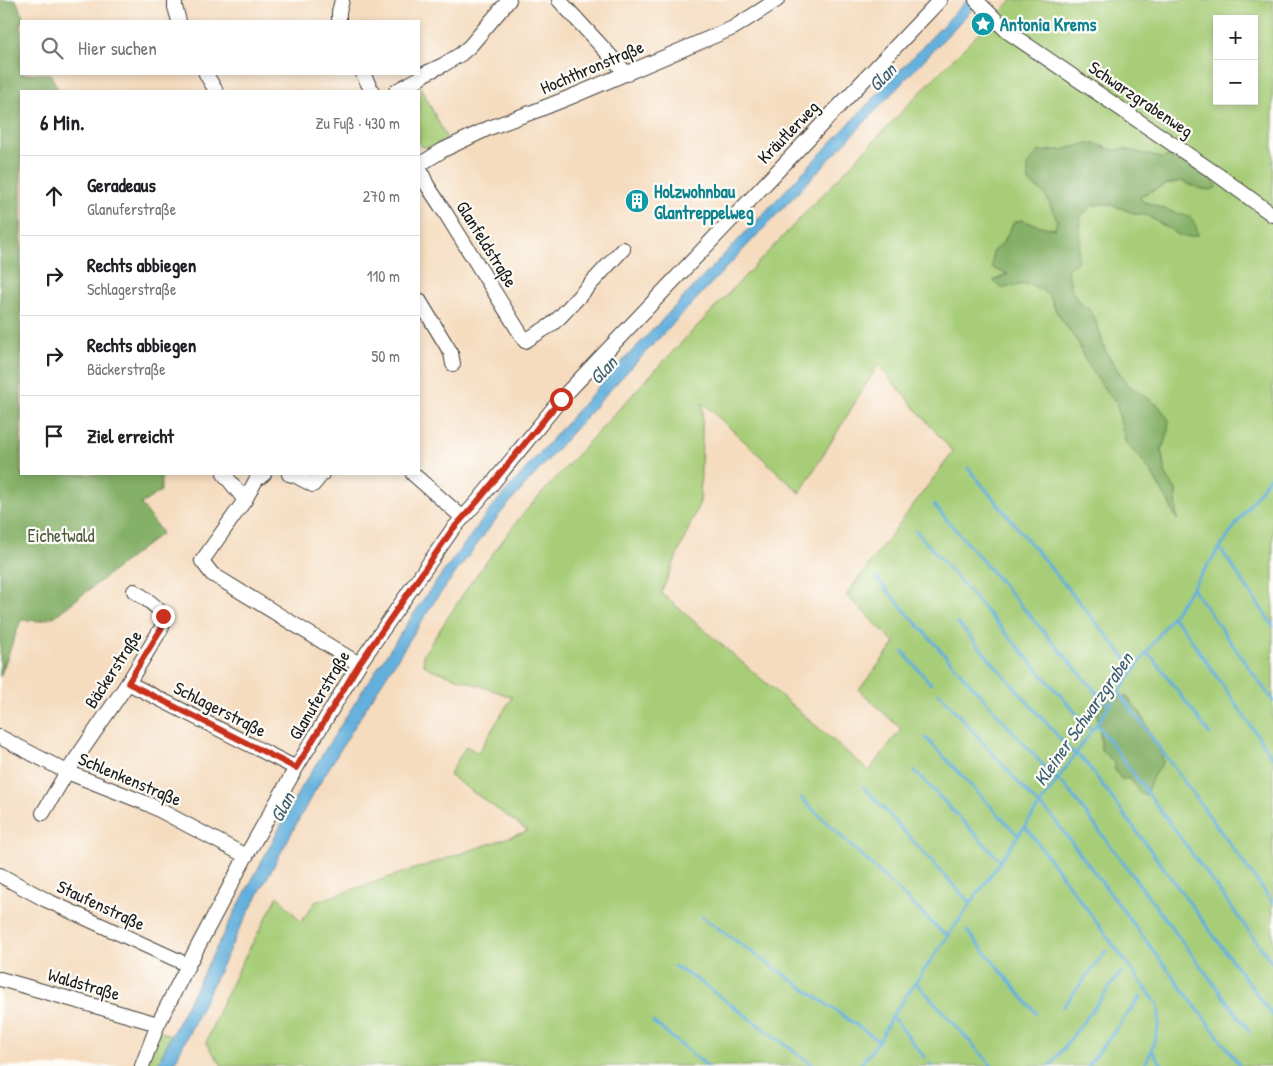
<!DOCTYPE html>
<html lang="de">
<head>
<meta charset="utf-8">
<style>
  :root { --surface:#fff; --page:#f6f6f6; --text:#202124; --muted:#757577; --line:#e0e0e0 }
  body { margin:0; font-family:"Patrick Hand",sans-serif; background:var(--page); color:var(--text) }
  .controls { position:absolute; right:15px; top:15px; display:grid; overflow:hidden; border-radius:0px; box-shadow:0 2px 8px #0003 }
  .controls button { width:45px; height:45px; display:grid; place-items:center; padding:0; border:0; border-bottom:1px solid var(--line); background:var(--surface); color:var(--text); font:25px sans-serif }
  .stop { position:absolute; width:15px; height:15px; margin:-11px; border:4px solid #c8321e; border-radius:50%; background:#fff }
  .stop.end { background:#c8321e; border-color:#fff; box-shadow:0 1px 5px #0008 }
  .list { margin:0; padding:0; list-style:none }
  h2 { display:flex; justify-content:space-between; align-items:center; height:65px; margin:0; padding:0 20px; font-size:21px }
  h2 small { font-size:16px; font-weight:400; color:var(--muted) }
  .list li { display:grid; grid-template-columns:32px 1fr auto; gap:15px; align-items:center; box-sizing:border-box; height:80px; padding:0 20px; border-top:1px solid var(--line) }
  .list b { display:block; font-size:19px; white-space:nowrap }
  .list p { margin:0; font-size:16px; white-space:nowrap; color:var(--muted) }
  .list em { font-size:16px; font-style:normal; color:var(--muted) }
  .icon { flex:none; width:28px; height:28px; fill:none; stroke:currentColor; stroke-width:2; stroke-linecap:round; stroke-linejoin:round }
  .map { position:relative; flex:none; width:1273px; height:1066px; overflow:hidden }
  .search { position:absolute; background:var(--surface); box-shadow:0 2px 8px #0003; left:20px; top:20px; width:400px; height:55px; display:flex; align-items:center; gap:12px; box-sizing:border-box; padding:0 18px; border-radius:0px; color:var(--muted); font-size:19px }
  .panel { position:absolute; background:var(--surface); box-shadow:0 2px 8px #0003; left:20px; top:90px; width:400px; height:385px; border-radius:0px }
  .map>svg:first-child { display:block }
  .green { fill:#a7cd78; stroke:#62744a; fill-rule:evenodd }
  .forest { fill:#85b068; stroke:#506642 }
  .water { fill:#64b0dd; stroke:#40667c }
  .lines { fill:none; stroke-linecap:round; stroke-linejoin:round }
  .stream { stroke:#64b0dd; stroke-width:3 }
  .minor-casing { stroke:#3d3934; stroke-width:16 }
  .minor { stroke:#fff; stroke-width:14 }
  .route { stroke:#c8321e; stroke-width:6 }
  .labels { text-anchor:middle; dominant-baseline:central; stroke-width:4.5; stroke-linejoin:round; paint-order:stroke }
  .culture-label { font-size:18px; font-weight:bold; fill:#0d838f; stroke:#fdfcf7; text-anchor:start }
  .street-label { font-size:18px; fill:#1c1c1c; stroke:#fdfcf7 }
  .park-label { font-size:18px; fill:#4d5a3c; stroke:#fdfcf7 }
  .water-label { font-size:19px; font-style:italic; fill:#3c5f73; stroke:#fdfcf7 }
</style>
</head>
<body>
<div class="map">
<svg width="1273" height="1066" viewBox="0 0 1273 1066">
  <rect width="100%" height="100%" fill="#fdfcf7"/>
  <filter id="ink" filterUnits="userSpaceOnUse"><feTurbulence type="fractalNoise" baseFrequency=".02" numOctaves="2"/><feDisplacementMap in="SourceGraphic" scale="10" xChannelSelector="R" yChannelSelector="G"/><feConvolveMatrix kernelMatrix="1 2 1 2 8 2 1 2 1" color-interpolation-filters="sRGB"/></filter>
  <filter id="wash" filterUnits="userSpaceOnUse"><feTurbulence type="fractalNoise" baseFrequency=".0096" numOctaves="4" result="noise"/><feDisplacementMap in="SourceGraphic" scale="20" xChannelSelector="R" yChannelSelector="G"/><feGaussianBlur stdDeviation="1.12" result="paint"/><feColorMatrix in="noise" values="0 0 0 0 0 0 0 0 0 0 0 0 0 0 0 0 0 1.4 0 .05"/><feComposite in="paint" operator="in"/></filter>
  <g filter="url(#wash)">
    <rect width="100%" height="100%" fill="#f5dcbf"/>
    <g class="green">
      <path d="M1012,0H1273V1066H222L206,1043C224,992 252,944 278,896L301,922L315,902L528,831L449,775L466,746L478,753L512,697L431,669L424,665L423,655L472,581L521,516L642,384L705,318L932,80ZM1217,19H1254V101H1217ZM1088,143L1099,145L1111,150L1125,149L1161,158L1185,160L1203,174L1211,177L1217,187L1192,186L1181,181L1168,184L1140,196L1141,201L1191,218L1198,235L1191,237L1179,235L1158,222L1146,215L1136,214L1118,207L1107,204L1093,205L1081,216L1079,229L1080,243L1067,269L1072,290L1079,303L1090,310L1097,324L1105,350L1126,383L1138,392L1168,432L1162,449L1163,462L1166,475L1176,490V518L1169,503L1152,474L1142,460L1126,444L1116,402L1108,394L1091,369L1084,358L1079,344L1056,311L1051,299L1042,290L1029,284L1019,285L1002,288L994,281L1008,273L993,251L1003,243L1014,222L1021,220L1039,226L1055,229L1057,220L1045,194L1029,182L1038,152L1063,150ZM878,365L953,452L846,595L895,643L859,690L901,729L869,771L661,593L700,502L703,403L800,493ZM1111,696L1126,697L1141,714L1149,732L1154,739L1163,762L1152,778L1135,784L1131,779L1115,770L1116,763L1101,750V741L1097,710Z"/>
      <path d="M418,81L447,139C438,143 428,151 419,145V91H400Z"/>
      <polygon points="159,1031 171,1036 157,1066 145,1066"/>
    </g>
    <g class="forest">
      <polygon points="0,0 16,0 25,21 21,21 21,74 50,74 59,91 21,91 21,474 168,474 161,477 161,491 141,504 162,533 55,616 41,621 21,620 0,677"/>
      <polygon points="1088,143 1099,145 1111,150 1125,149 1161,158 1167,157 1172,154 1185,160 1203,174 1211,177 1217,187 1211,190 1201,189 1181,181 1168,184 1140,196 1142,201 1191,218 1196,226 1198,235 1191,237 1179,235 1158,222 1146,215 1136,214 1118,207 1107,204 1093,205 1081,216 1079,229 1080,243 1077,262 1067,269 1072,290 1079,303 1090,310 1097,324 1105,350 1126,383 1159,406 1169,420 1168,432 1162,449 1163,462 1166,475 1176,490 1177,520 1169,503 1152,474 1142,460 1126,444 1116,402 1108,394 1091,369 1084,358 1079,344 1056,311 1051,299 1042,290 1029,284 1019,285 1002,288 993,281 1008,274 992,268 993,251 1003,243 1014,222 1021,220 1040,226 1055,229 1057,220 1045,194 1029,182 1027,166 1038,152 1063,150"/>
      <polygon points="1111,696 1127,697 1141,714 1149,732 1160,748 1163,762 1152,778 1146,795 1140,794 1131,779 1121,779 1115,770 1115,763 1101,750 1101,741 1097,710"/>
    </g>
    <polygon class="water" points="967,0 981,0 607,393 500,514 436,599 372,698 310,799 239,930 174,1064 175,1066 157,1066 171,1036 228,925 298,793 361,693 427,594 492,507 599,386"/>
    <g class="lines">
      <g class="stream">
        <polyline points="968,468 1128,661 1136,667"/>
        <polyline points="934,505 1103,700 1110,705"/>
        <polyline points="916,531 1089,728 1092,730"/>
        <polyline points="1220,548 1273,626"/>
        <polyline points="876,578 1050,773 1067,788 1250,1032"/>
        <polyline points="1192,588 1273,701"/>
        <polyline points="1171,617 1181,625 1273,758"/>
        <polyline points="958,623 1069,749 1084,760 1273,1016"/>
        <polyline points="903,652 931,684"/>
        <polyline points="1146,653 1153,658 1210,734"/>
        <polyline points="1119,691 1123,698 1273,903"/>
        <polyline points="939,693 1034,800 1051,815 1239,1064"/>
        <polyline points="1097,724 1273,964"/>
        <polyline points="926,738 1015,832 1019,835"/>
        <polyline points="914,770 996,856 1001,860"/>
        <polyline points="863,786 966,899 972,902"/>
        <polyline points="801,798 942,932 949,936"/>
        <path d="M1025,826L1158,1005C1163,1025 1152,1047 1145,1066"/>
        <polyline points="702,917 879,1041"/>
        <polyline points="967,931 1036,1013"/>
        <polyline points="674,966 699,981 814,1066"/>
        <polyline points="916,982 992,1066"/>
        <polyline points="1063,1007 1106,951"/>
        <polyline points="892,1016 925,1058"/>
        <polyline points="653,1022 707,1066"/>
        <polyline points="1151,1050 1163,1066"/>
        <polyline points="930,1064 931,1066"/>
        <polyline points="860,1066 864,1060 879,1041 892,1016 1273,472"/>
        <polyline points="1050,1066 1121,972"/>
        <polyline points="1088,1066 1141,996"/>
      </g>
    </g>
  </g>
  <g filter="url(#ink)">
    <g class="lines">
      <g class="minor-casing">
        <g id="minor">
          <polyline points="175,0 175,7 179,21"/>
          <polyline points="559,0 627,74"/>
          <polyline points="976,0 1008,32 1218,175 1273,215"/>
          <polyline points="339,21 339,12 342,0"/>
          <polyline points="206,74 216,91"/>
          <polyline points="363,74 372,91"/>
          <polyline points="396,91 420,78 424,74 443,65 461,54 470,46 509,0"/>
          <polyline points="419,165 443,150 489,128 538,110 573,96 733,28 777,0"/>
          <polyline points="419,167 427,185 446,214 525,341 551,325 560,317 623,249"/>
          <polyline points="419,300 451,353 453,364"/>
          <polyline points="224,474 245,500"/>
          <polyline points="264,474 256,480 245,500 202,561 212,574 359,664"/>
          <polyline points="289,474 296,476 313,485 322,474"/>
          <polyline points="413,474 463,518"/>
          <polyline points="128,683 296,768"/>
          <polyline points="0,737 67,772 148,804 246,856"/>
          <path d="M43,813L67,772L128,683L161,629C163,625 164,622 163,617C162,609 142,596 134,591"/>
          <polyline points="0,875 46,900 188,965"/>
          <polyline points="0,979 158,1024"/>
          <polyline points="142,1066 158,1024 188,965 246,856 296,768 359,664 452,530 478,501 561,399 940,0"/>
        </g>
      </g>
      <use href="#minor" class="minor"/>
    </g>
  </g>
  <g class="lines" filter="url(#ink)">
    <polyline class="route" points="163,616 163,623 161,629 128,683 296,768 359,664 452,530 478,501 561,399"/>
  </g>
  <defs>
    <g id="sight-disc" transform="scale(1.25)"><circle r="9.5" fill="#0f9aa8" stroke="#fdfcf7"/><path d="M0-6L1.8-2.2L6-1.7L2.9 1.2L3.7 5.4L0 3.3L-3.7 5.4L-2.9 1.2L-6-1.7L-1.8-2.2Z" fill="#fff"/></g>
    <g id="building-disc" transform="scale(1.25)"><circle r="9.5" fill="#0f9aa8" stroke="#fdfcf7"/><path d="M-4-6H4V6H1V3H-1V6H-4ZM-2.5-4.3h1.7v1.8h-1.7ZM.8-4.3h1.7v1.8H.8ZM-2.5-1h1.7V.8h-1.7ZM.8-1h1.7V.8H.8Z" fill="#fff"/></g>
  </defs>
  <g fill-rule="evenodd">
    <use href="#sight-disc" x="983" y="24"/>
    <use href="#building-disc" x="637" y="201"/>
  </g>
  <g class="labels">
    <g class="culture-label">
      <text x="1000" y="24">Antonia Krems</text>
      <text x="654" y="191">Holzwohnbau<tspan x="654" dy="21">Glantreppelweg</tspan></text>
    </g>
    <g class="street-label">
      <text transform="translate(592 67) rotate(-23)">Hochthronstraße</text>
      <text transform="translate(1141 99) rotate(34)">Schwarzgrabenweg</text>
      <text transform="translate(788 132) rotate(-46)">Kräutlerweg</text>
      <text transform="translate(487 244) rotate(58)">Glanfeldstraße</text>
      <text transform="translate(113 669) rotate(-57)">Bäckerstraße</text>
      <text transform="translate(319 695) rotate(-59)">Glanuferstraße</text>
      <text transform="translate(220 709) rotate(27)">Schlagerstraße</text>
      <text transform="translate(130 779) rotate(23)">Schlenkenstraße</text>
      <text transform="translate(101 905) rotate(25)">Staufenstraße</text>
      <text transform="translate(84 984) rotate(16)">Waldstraße</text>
    </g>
    <g class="park-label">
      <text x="61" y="535">Eichetwald</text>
    </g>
    <g class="water-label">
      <text transform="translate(882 77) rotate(-46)">Glan</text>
      <text transform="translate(603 370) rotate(-47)">Glan</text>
      <text transform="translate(1083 719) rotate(-55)">Kleiner Schwarzgraben</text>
      <text transform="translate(282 807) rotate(-62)">Glan</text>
    </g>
  </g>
</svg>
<div class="controls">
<button>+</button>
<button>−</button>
</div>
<div class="stop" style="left:561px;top:399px"></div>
<div class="stop end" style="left:163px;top:616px"></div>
<div class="search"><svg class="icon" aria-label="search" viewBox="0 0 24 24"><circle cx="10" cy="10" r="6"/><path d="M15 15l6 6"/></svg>Hier suchen</div>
<section class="panel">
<h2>6 Min.<small>Zu Fuß · 430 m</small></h2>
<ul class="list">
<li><svg class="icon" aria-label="ahead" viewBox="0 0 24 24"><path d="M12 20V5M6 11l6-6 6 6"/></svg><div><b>Geradeaus</b><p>Glanuferstraße</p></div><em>270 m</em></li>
<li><svg class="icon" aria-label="right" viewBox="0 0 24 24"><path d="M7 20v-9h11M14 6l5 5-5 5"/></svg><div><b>Rechts abbiegen</b><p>Schlagerstraße</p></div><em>110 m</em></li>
<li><svg class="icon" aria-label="right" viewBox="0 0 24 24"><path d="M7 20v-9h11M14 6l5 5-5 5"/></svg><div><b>Rechts abbiegen</b><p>Bäckerstraße</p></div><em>50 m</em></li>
<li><svg class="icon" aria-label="arrive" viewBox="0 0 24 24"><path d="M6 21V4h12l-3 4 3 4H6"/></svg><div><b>Ziel erreicht</b></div></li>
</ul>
</section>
</div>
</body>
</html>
